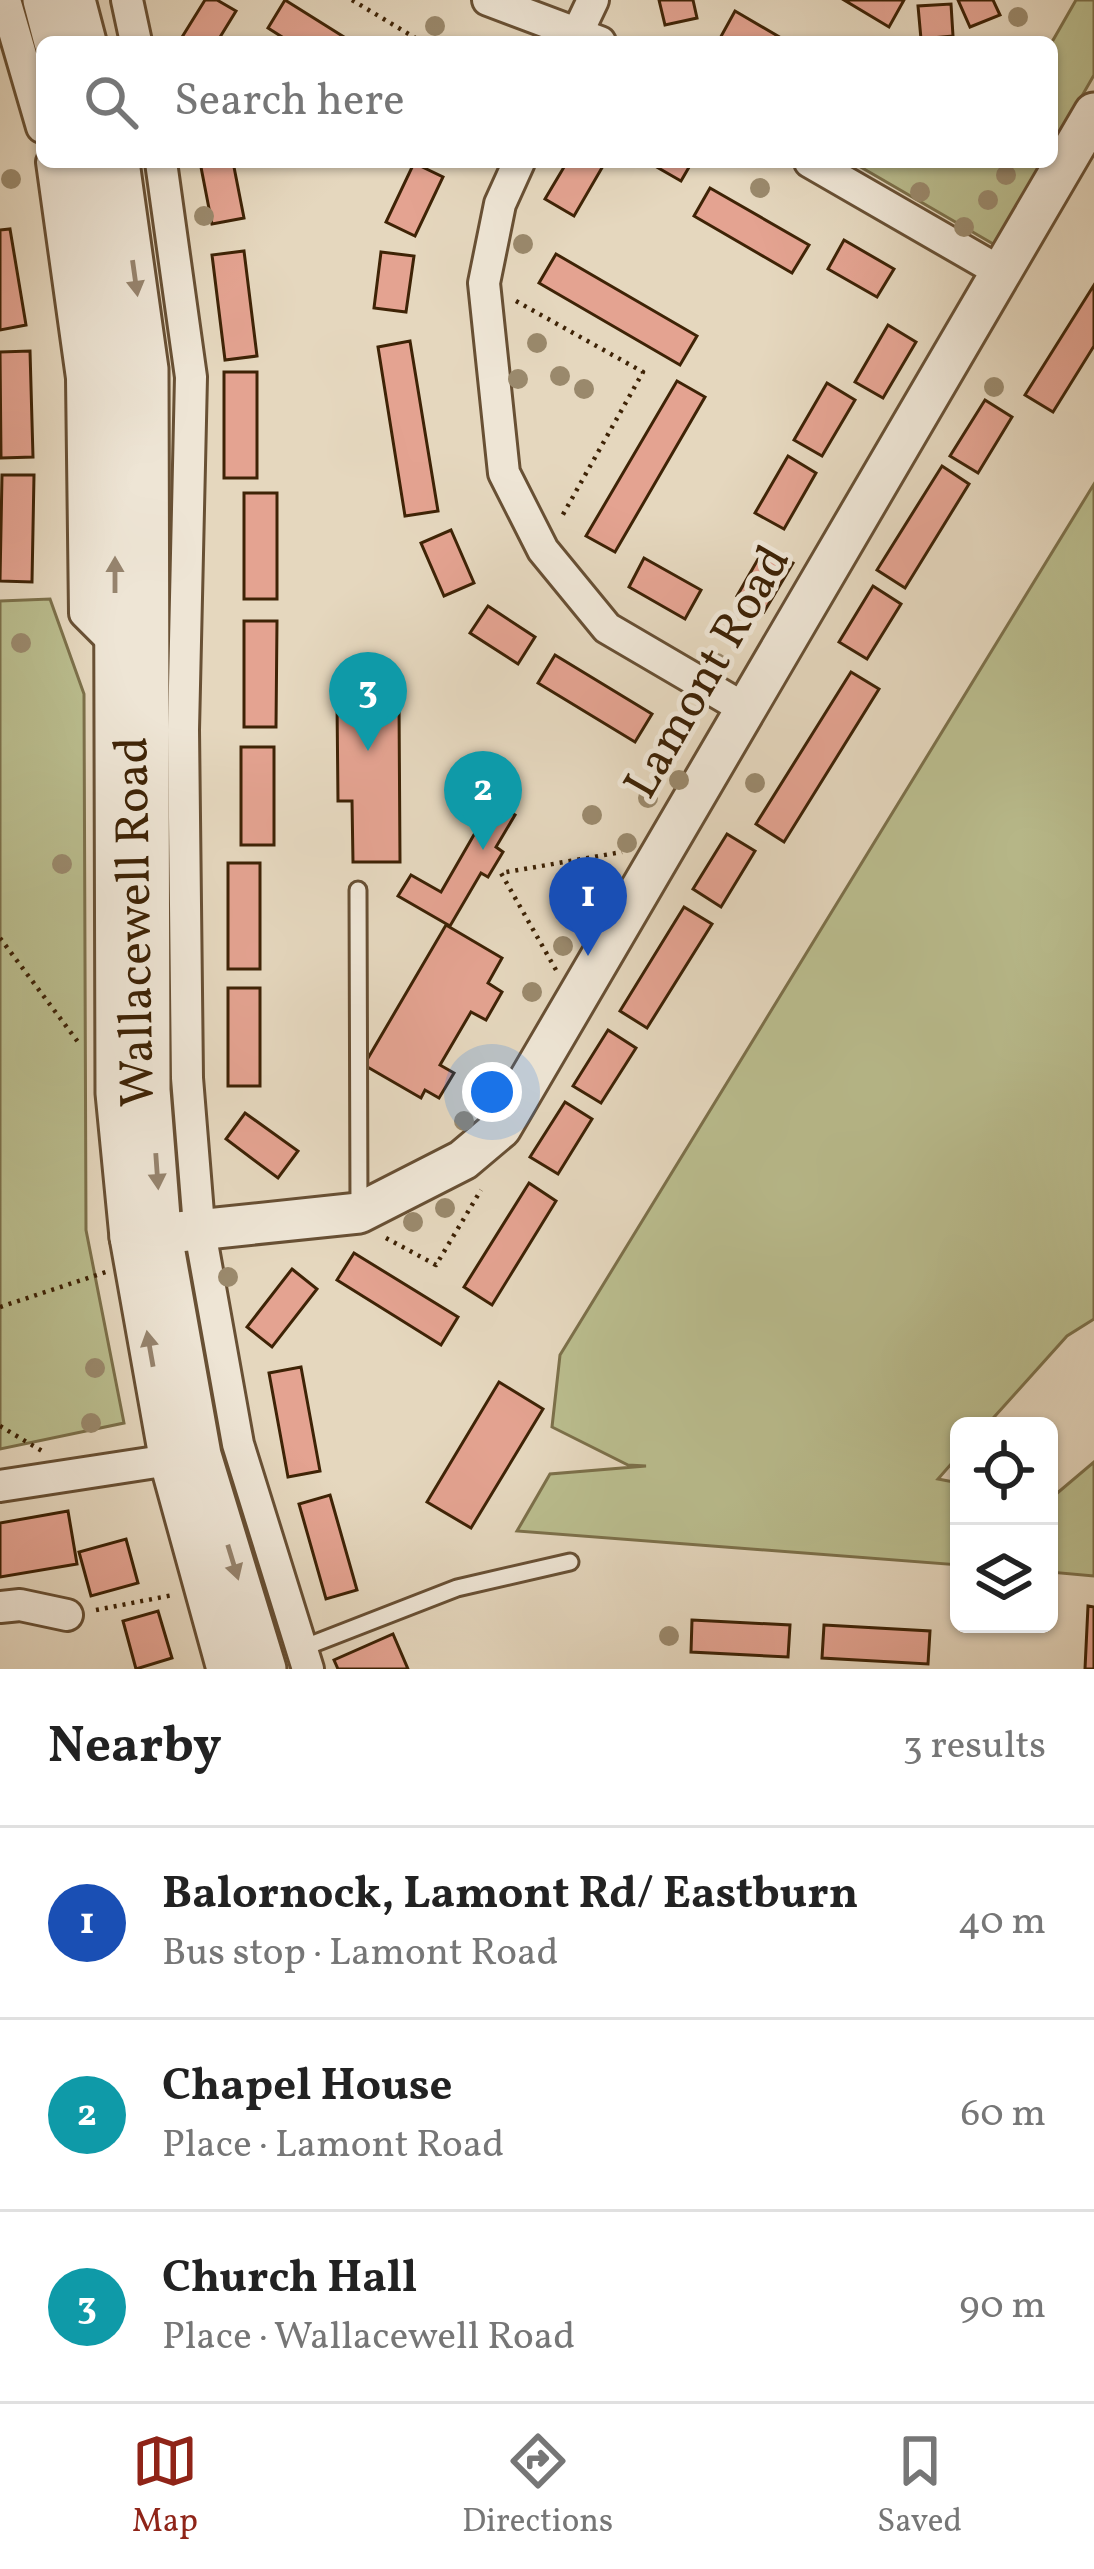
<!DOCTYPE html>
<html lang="en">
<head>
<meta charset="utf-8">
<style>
  :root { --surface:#fff; --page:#f2f2f2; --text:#222; --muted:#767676; --line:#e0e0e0; --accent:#8f2418 }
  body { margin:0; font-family:Vollkorn,serif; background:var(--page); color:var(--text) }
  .controls { position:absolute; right:36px; bottom:36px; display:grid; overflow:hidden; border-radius:18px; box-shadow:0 3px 9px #0004 }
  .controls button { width:108px; height:108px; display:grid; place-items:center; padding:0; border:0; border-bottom:3px solid var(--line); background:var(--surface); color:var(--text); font:60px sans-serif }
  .you { position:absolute; left:492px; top:1092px; width:42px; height:42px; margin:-30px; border:9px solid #fff; border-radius:50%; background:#1a73e8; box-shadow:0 0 0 18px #1a73e833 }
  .badge { display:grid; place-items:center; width:78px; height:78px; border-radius:50%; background:var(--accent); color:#fff; font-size:39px; font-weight:700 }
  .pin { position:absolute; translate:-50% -99px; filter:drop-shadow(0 3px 6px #0008) }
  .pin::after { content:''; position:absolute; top:63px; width:42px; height:36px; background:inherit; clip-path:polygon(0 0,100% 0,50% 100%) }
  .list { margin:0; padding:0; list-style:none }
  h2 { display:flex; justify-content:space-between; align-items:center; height:156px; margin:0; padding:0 48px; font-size:51px }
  h2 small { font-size:39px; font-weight:400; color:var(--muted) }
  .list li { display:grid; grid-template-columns:78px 1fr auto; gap:36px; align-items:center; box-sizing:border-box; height:192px; padding:0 48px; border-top:3px solid var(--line) }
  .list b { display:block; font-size:45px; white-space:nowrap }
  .list p { margin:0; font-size:39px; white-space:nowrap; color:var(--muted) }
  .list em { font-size:39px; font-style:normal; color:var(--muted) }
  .icon { flex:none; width:66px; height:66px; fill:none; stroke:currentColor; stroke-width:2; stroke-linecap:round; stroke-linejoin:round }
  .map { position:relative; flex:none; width:1094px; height:1669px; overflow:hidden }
  .search { position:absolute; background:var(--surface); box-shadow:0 3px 9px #0004; left:36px; right:36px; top:36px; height:132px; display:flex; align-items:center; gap:30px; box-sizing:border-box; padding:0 42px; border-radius:18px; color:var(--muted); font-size:45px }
  .sheet { height:732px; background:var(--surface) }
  nav { display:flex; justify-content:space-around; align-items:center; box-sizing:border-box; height:168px; border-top:3px solid var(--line); background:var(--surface); font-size:33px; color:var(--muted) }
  nav a { display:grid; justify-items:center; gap:6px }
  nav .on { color:var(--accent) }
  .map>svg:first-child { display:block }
  .green { fill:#babd8e; stroke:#7c704a; stroke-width:3 }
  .building { fill:#e4a391; stroke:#3e2306; stroke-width:3 }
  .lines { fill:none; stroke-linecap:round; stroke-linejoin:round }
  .service-casing { stroke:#685034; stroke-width:21 }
  .minor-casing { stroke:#685034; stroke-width:36 }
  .tertiary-casing { stroke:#685034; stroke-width:45 }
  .path { stroke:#3e2306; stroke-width:4.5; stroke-dasharray:3 6; stroke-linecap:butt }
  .service { stroke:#eee5d5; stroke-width:15 }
  .minor { stroke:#eee5d5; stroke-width:30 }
  .tertiary { stroke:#eee5d5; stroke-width:39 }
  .tree { fill:#9a896c }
  .oneway { fill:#96846e }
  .labels { text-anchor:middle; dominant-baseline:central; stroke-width:10; stroke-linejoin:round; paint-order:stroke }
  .street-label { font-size:48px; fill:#3e2306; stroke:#eee5d5 }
</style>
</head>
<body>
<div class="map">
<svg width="1094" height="1669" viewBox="0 0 1094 1669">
  <rect width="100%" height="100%" fill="#e5d7be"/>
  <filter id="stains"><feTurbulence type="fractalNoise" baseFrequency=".00167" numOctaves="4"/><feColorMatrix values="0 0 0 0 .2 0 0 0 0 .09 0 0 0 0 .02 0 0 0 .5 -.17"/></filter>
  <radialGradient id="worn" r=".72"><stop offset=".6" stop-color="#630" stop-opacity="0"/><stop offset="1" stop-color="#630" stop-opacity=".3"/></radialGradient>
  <g class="green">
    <polygon points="1076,0 1094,0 1094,75 1052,148 1052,42"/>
    <polygon points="852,162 1044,162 995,245"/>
    <polygon points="1094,484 1094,1319 1067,1336 986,1426 959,1426 959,1455 938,1479 959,1483 959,1565 517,1531 550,1474 646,1466 628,1465 552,1427 560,1355"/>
    <polygon points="50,599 84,694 86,1230 124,1423 0,1449 0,601"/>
    <polygon points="1094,1462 1094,1576 1049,1572 1049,1500"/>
  </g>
  <g class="building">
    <polygon points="205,0 217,0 236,11 217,42 179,42"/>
    <polygon points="285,0 352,42 290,42 268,28"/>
    <polygon points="659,0 693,0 697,18 665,25"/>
    <polygon points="844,0 904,0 889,27"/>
    <polygon points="958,0 993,0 1000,15 970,27"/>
    <polygon points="951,4 953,36 921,39 918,6"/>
    <polygon points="735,11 788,42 723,42 719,40"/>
    <polygon points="200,162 233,162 244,218 212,224"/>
    <polygon points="567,162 603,166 574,216 545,199"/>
    <polygon points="648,162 692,162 681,181"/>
    <polygon points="414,163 443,177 415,236 386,222"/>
    <polygon points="710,188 809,245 792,273 694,216"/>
    <polygon points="10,229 26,325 0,330 0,230"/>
    <polygon points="844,240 894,269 877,297 828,269"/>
    <polygon points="244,251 257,356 225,360 212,255"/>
    <polygon points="381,252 414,256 406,312 374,308"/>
    <polygon points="556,254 697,336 680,365 539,283"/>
    <polygon points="1094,285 1094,346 1053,412 1025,395"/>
    <polygon points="888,325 916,342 883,398 855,382"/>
    <polygon points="410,341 438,511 405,516 378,347"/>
    <polygon points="30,351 33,457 1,458 0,352"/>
    <rect x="224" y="372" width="33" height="106"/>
    <polygon points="677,381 705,397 615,552 586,536"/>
    <polygon points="827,383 855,400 822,456 794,440"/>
    <polygon points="985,400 1012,417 978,473 950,456"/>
    <polygon points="788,456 816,473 784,529 755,513"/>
    <polygon points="942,466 969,484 905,588 877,570"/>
    <polygon points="2,475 34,475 32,582 0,581"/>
    <rect x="244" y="493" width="33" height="106"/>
    <polygon points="451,530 474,583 444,596 421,543"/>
    <polygon points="765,547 793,563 764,612 737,596"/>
    <polygon points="644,558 701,590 685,619 629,587"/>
    <polygon points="873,586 901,604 867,659 839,642"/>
    <polygon points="488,606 535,637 518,664 470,633"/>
    <polygon points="244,621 277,621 276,727 244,727"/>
    <polygon points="555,655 652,714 635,742 538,683"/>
    <polygon points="851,672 879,689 784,842 756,824"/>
    <polygon points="337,701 399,701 400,862 353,862 352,801 338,801"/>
    <rect x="241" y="747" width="33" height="98"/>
    <polygon points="495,772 512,782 499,805 515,815 496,847 503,852 488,877 481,873 450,926 398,896 411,875 441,892 479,826 458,813 472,789 481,795"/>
    <polygon points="727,834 755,851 721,907 693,889"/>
    <rect x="228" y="863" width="32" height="106"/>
    <polygon points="684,907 712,924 647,1028 620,1011"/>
    <polygon points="446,925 502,958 488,983 502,992 486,1020 471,1012 440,1065 454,1073 439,1098 425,1090 421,1098 364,1065"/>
    <rect x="228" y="988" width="32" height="98"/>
    <polygon points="608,1030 636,1048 601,1103 573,1086"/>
    <polygon points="565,1102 592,1119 558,1174 530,1157"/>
    <polygon points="245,1113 298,1151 278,1178 226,1139"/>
    <polygon points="529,1183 556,1201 492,1305 464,1287"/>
    <polygon points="354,1253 458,1317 441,1345 337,1280"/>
    <polygon points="292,1269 317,1289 272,1347 247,1327"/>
    <polygon points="301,1367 320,1471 288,1477 269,1373"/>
    <polygon points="499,1382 543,1409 471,1528 427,1502"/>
    <polygon points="330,1495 357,1590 326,1599 299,1504"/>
    <polygon points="68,1511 77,1564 0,1577 0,1523"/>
    <polygon points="126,1539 138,1583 91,1596 79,1552"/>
    <polygon points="1088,1606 1094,1607 1094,1669 1085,1669"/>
    <polygon points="158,1611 172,1658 136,1669 123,1621"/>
    <polygon points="692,1620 790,1625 788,1657 691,1652"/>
    <polygon points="824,1625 930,1631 928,1664 822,1658"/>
    <polygon points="393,1634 408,1669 338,1669 334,1660"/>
  </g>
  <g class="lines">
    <g class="service-casing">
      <g id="service">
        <polyline points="358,890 359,1210"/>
        <polyline points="300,1649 457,1588 570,1562"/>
      </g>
    </g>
    <g class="minor-casing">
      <g id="minor">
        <polyline points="5,0 42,127"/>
        <polyline points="127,0 136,42"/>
        <polyline points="488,0 600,42"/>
        <polyline points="573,42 593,0"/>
        <polyline points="52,162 82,378 85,613 122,650"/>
        <polyline points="161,162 191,377 183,730 187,1078 199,1226 238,1444 308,1669"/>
        <polyline points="519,162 500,204 484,283 504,473 543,550 607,628 747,710"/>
        <polyline points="810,162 999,271"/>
        <polyline points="0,1486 189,1457"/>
        <polyline points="0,1607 20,1605 67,1615"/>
      </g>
    </g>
    <g class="tertiary-casing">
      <g id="tertiary">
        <polyline points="43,0 54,42"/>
        <polyline points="75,0 86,42"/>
        <polyline points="86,162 114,371 116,1093 130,1237 170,1462 227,1669"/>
        <polyline points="119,162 148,369 150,1090 161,1230 201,1455 266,1669"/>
        <polyline points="130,1237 359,1213 463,1160 501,1128 1094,113"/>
      </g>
    </g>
    <g class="path">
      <polyline points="352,0 422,42"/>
      <polyline points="516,301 643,372 561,518"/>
      <polyline points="0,938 81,1046"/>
      <polyline points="556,970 501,873 622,852"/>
      <polyline points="386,1238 436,1265 481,1190"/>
      <polyline points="0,1307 106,1272"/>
      <polyline points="0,1426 42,1451"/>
      <polyline points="96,1610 173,1595"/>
    </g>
    <use href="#service" class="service"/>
    <use href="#minor" class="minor"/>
    <use href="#tertiary" class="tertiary"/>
  </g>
  <g class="tree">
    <circle cx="1018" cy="17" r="10"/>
    <circle cx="435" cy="26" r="10"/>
    <circle cx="1006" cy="175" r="10"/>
    <circle cx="11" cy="179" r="10"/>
    <circle cx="760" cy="188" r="10"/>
    <circle cx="920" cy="192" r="10"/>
    <circle cx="988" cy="200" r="10"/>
    <circle cx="204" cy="216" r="10"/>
    <circle cx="964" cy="227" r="10"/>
    <circle cx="523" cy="244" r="10"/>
    <circle cx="537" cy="343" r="10"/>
    <circle cx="560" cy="376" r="10"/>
    <circle cx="518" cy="379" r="10"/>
    <circle cx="994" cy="387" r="10"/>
    <circle cx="584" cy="389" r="10"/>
    <circle cx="21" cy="643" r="10"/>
    <circle cx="717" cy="663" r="10"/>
    <circle cx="679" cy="780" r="10"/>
    <circle cx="755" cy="783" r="10"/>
    <circle cx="648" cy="798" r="10"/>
    <circle cx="592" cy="815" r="10"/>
    <circle cx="627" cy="843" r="10"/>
    <circle cx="62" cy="864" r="10"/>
    <circle cx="563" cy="946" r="10"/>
    <circle cx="532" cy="992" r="10"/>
    <circle cx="464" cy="1121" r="10"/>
    <circle cx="445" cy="1208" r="10"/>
    <circle cx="413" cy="1222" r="10"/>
    <circle cx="228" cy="1277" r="10"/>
    <circle cx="95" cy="1368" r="10"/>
    <circle cx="91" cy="1423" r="10"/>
    <circle cx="669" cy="1636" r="10"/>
  </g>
  <defs><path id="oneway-solid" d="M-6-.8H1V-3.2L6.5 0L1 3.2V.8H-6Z" transform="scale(3)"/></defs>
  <g class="oneway">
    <use href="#oneway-solid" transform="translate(135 278) rotate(82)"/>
    <use href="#oneway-solid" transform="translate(115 575) rotate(-90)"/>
    <use href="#oneway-solid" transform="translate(157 1171) rotate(86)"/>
    <use href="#oneway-solid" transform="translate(150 1349) rotate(-100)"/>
    <use href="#oneway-solid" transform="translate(233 1562) rotate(73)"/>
  </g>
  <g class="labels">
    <g class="street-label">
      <text transform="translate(709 673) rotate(-60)">Lamont Road</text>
      <text transform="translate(137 922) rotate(-91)">Wallacewell Road</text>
    </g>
  </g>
  <rect width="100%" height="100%" filter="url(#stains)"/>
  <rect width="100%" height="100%" fill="url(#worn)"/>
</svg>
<div class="controls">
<button><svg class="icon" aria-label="locate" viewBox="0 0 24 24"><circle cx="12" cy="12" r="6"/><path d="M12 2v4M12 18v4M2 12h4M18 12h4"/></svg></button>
<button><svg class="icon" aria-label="layers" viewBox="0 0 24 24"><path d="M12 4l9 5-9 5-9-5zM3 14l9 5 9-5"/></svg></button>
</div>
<div class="you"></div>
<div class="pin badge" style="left:588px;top:956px;background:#1a4fb4">1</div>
<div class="pin badge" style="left:483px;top:850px;background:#0f9aa8">2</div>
<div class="pin badge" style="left:368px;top:751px;background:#0f9aa8">3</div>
<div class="search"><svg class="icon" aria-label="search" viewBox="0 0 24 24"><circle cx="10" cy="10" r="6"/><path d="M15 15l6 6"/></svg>Search here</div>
</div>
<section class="sheet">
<h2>Nearby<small>3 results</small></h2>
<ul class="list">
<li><span class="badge" style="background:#1a4fb4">1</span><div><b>Balornock, Lamont Rd/ Eastburn</b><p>Bus stop · Lamont Road</p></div><em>40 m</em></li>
<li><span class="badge" style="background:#0f9aa8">2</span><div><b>Chapel House</b><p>Place · Lamont Road</p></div><em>60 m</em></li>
<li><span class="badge" style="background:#0f9aa8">3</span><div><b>Church Hall</b><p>Place · Wallacewell Road</p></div><em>90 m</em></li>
</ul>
</section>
<nav>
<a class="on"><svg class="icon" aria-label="map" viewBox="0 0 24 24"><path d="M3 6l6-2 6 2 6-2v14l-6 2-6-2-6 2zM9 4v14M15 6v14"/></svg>Map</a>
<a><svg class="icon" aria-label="directions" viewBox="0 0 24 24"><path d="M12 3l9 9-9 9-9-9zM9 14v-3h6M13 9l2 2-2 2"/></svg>Directions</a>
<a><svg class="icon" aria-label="saved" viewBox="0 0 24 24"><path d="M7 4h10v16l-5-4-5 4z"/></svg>Saved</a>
</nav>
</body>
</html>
